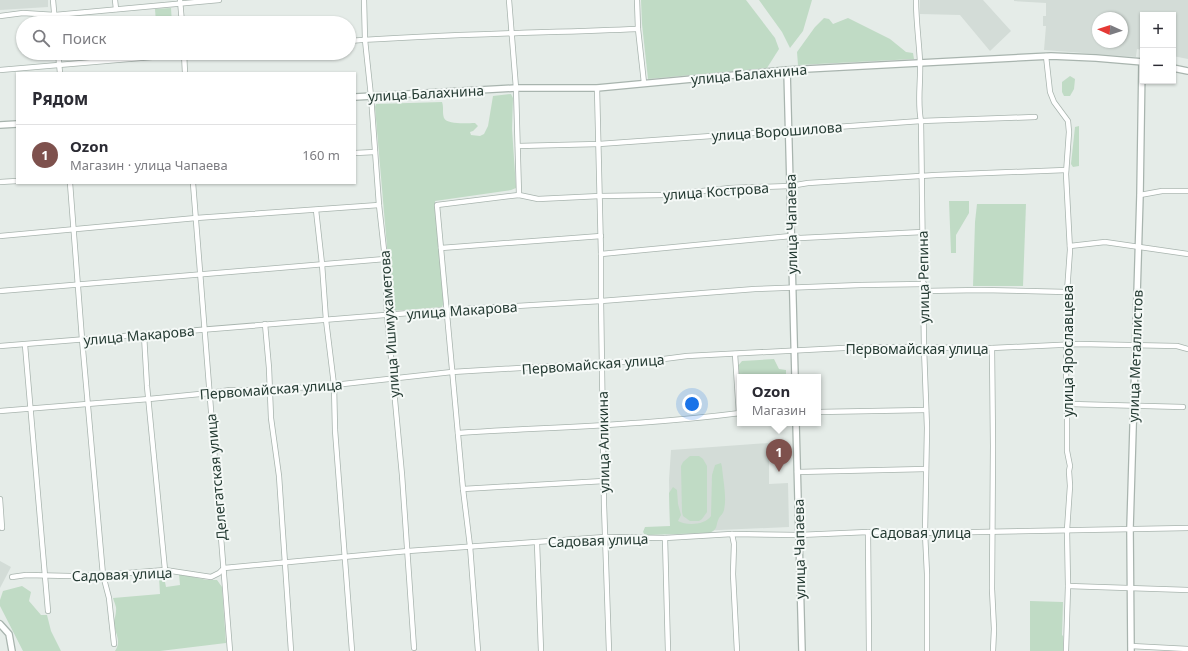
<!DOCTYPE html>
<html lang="ru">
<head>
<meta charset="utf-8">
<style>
  :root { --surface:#fff; --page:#f2f2f3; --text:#2b2b33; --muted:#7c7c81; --line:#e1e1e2; --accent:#7e514d }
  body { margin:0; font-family:"Noto Sans",sans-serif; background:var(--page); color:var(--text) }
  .controls { position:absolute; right:12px; top:12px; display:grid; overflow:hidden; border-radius:0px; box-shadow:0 1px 3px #0004 }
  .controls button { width:36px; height:36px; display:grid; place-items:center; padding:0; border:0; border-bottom:1px solid var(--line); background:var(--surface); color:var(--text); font:20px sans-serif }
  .compass { position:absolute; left:1092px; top:12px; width:36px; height:36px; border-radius:50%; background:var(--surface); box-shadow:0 1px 3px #0004; rotate:273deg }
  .you { position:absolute; left:692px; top:404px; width:14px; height:14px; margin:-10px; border:3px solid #fff; border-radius:50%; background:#1a73e8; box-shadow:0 0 0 6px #1a73e833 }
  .badge { display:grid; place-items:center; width:26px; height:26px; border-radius:50%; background:var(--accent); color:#fff; font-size:13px; font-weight:700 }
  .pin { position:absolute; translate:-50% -33px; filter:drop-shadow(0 1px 2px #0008) }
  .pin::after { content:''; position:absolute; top:21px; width:14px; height:12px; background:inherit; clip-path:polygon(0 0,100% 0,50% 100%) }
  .popup { position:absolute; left:737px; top:374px; width:84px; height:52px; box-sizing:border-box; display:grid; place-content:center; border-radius:0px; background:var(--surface); filter:drop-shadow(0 1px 3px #0005); font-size:13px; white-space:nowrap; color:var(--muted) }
  .popup b { font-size:15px; color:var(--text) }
  .popup::after { content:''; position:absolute; left:50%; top:100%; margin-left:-8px; border:8px solid transparent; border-top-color:var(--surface) }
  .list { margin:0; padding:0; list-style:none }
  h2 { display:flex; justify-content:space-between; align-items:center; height:52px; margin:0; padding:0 16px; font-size:17px }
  h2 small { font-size:13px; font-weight:400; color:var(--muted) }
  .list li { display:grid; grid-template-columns:26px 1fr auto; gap:12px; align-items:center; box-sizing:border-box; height:60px; padding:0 16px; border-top:1px solid var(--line) }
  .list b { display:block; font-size:15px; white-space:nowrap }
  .list p { margin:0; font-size:13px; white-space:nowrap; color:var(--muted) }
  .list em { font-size:13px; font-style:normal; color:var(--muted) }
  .icon { flex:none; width:22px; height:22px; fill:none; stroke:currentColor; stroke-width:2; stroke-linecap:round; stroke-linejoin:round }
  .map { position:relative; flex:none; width:1188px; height:651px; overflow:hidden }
  .search { position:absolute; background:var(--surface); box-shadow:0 1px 3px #0004; left:16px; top:16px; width:340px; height:44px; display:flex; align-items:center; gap:10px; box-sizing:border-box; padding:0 14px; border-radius:22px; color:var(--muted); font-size:15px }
  .panel { position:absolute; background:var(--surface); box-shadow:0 1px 3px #0004; left:16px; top:72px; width:340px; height:112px; border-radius:0px }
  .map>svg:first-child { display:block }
  .built { fill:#d3dcd7; fill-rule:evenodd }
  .green { fill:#c0dbc5 }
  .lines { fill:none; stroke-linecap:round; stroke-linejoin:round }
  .minor-casing { stroke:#a8b4ae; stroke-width:6 }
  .tertiary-casing { stroke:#a8b4ae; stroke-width:8 }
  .minor { stroke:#fff; stroke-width:4.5 }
  .tertiary { stroke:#fff; stroke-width:5.5 }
  .labels { text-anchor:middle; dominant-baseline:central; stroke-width:4; stroke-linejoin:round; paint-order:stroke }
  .street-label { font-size:14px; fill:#263c34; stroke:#f5f9f7 }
</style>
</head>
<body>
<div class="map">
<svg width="1188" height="651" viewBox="0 0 1188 651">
  <rect width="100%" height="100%" fill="#e5ece8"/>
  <g class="built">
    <polygon points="0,0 48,0 48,7 0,10"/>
    <polygon points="920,0 983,0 1011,31 990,51 960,15 920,14"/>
    <path d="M1014,0H1188V59L1173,56V15H1143V50L1137,49L1136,57L1044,50L1046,26H1043V16H1046V3L1014,1ZM1098,18H1122V42H1098Z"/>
    <polygon points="769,443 769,484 788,483 789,527 674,532 670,526 669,480 671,450"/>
    <polygon points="0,561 11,567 0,588"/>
  </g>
  <g class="green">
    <polygon points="641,0 746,0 775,38 779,49 767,68 648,79 642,24"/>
    <polygon points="759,0 812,0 803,31 790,48 782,32"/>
    <polygon points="171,8 172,23 156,23 155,9"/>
    <polygon points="824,18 829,19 833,24 848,18 890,39 906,52 913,53 914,59 798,65 797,52 815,27"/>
    <polygon points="1070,76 1075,79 1074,89 1070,96 1064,96 1062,92 1062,82"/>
    <path d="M511,94L513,98L512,129L516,188L511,190L435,201L444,302L442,307L391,311L387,247L375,107L376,104L442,102C444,107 442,113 444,118C447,125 468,123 475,123L478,126L473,131L470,132L471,135L480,136L484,134L488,126L493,96Z"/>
    <polygon points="1079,126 1079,166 1073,167 1071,164 1075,127"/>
    <polygon points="949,201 969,201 969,213 956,235 956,253 951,253"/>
    <polygon points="977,204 1026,204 1023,286 973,286 975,222"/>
    <polygon points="774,359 779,369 786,370 786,377 740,377 740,404 737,367 742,361"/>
    <polygon points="690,456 699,456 703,459 707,466 707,512 702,519 699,521 690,521 683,516 682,512 681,466 683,462"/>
    <path d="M721,463L722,467C723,480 727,497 724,510C723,514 721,515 719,518C715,526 719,528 710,533L645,535L643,532L645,527L670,526L669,493L673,487L677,490L678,504L681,515L678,521C687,526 705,525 711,516L712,475L715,465Z"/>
    <path d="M179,574L207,580H217L222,587L226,643L160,651H115C122,641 115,634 114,623C114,619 116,615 116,611C117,607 114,602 113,598L160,594L159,577H164L166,587L180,585Z"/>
    <polygon points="22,586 31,592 29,601 41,615 47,615 51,631 61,651 23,651 0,606 0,600 3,591"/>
    <polygon points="1030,601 1063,602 1062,635 1063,636 1063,651 1030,651"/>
  </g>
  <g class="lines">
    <g class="minor-casing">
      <g id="minor">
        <polyline points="53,0 55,23"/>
        <polyline points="115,0 116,9"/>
        <polyline points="180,0 182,23"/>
        <polyline points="364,0 365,40 371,96 379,205 385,259 387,315 402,475 414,648"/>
        <polyline points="509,0 516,88 519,195"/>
        <polyline points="637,0 638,29 644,83"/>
        <path d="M916,0C916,21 919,41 920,62C921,82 917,101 921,121L924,348L927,428L925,533L927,574V651"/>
        <polyline points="0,16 23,13 55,15 219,0"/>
        <path d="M349,41C445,34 542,33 638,29"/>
        <polyline points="58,53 60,73"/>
        <polyline points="184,53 185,73"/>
        <polyline points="1046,56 1050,92 1054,102 1068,121 1069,132 1066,174 1070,250 1067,292 1066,385 1070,396 1067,414 1067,451 1070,466 1069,471 1070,486 1067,530 1068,586 1066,651"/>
        <polyline points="0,70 199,53"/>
        <polyline points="597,88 601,254 601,301 604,505 609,651"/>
        <polyline points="518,146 599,144 921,121 1035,117"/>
        <polyline points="355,153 375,152"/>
        <polyline points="0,182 17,181"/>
        <polyline points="70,183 82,339 103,575 109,598 114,644"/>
        <polyline points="193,183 230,651"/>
        <polyline points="1140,195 1162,191 1188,191"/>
        <polyline points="316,210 322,264 326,320 334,385 335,430 352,651"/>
        <polyline points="0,236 196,218 379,205"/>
        <polyline points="1070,246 1105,242 1188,254"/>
        <polyline points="441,248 601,236"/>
        <polyline points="601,254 791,236 800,238 923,232"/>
        <polyline points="0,291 385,259"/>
        <polyline points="924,291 981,290 1067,292"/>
        <polyline points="265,324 269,368 271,418 279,476 291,651"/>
        <polyline points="144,335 147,386 165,570"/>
        <polyline points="25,345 48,611"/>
        <polyline points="0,346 447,310 601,301 755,289 861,285 924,284"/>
        <polyline points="992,348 993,446 992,589 994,629 993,651"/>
        <polyline points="735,354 739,414"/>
        <polyline points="1070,404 1183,407"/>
        <polyline points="0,411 149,399 210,393 230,390 270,390 334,385 452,372 656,360 687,356 862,347 992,348 1079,344 1177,346 1188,349"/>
        <polyline points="818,412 926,410"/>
        <path d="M458,433C552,427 647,425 740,413"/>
        <polyline points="797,472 926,469"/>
        <polyline points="463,489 604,481"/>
        <polyline points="0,499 2,528"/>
        <polyline points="868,532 869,651"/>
        <polyline points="732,534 734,544 733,574 737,651"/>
        <polyline points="665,538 668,651"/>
        <polyline points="537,543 541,651"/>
        <polyline points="12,577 26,575 70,576 103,575 165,570 211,577 219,573 224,568 408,551 605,537 665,538 732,534 799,535 868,532 925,533 1188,528"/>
        <polyline points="1068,586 1188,590"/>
        <polyline points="1131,646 1188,649"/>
        <polyline points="478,651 470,546 463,489 437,205 519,195 538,199 600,196 665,195 730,188 790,186 808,183 936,175 1066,170"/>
      </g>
    </g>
    <g class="tertiary-casing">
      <g id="tertiary">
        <polyline points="1173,68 1188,71"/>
        <polyline points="787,70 795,377"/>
        <polyline points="355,97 516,88 597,88 787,70 1051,56 1096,58 1143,62"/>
        <polyline points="0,125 17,124"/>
        <polyline points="796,423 802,651"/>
        <polyline points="0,624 9,634 12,651"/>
        <polyline points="1131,651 1130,528 1140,195 1142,62"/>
      </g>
    </g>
    <use href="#minor" class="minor"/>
    <use href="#tertiary" class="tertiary"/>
  </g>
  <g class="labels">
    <g class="street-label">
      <text transform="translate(749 74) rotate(-5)">улица Балахнина</text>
      <text transform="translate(426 93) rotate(-3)">улица Балахнина</text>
      <text transform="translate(777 131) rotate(-4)">улица Ворошилова</text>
      <text transform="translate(716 191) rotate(-4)">улица Кострова</text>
      <text transform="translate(791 224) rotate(-91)">улица Чапаева</text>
      <text transform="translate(923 277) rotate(-91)">улица Репина</text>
      <text transform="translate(462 310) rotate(-4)">улица Макарова</text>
      <text transform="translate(389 324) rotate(-94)">улица Ишмухаметова</text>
      <text transform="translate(139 335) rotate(-5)">улица Макарова</text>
      <text x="917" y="348">Первомайская улица</text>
      <text transform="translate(1067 351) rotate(-90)">улица Ярославцева</text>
      <text transform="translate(1135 356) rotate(-88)">улица Металлистов</text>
      <text transform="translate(593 364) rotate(-4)">Первомайская улица</text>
      <text transform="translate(271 389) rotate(-4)">Первомайская улица</text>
      <text transform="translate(603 442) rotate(-91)">улица Аликина</text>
      <text transform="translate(216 477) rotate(-95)">Делегатская улица</text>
      <text x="921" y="532">Садовая улица</text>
      <text transform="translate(598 540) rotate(-2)">Садовая улица</text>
      <text transform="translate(799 549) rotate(-91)">улица Чапаева</text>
      <text transform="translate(122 574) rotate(-2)">Садовая улица</text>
    </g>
  </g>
</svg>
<div class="controls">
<button>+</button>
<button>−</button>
</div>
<svg class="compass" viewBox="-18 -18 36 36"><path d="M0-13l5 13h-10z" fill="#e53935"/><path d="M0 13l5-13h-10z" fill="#7c7c81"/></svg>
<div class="you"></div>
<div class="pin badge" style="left:779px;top:472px">1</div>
<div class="popup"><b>Ozon</b>Магазин</div>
<div class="search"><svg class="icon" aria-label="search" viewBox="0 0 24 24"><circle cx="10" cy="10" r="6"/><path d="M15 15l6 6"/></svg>Поиск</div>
<section class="panel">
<h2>Рядом<small></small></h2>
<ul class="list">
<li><span class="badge">1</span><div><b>Ozon</b><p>Магазин · улица Чапаева</p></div><em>160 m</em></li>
</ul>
</section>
</div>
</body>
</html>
